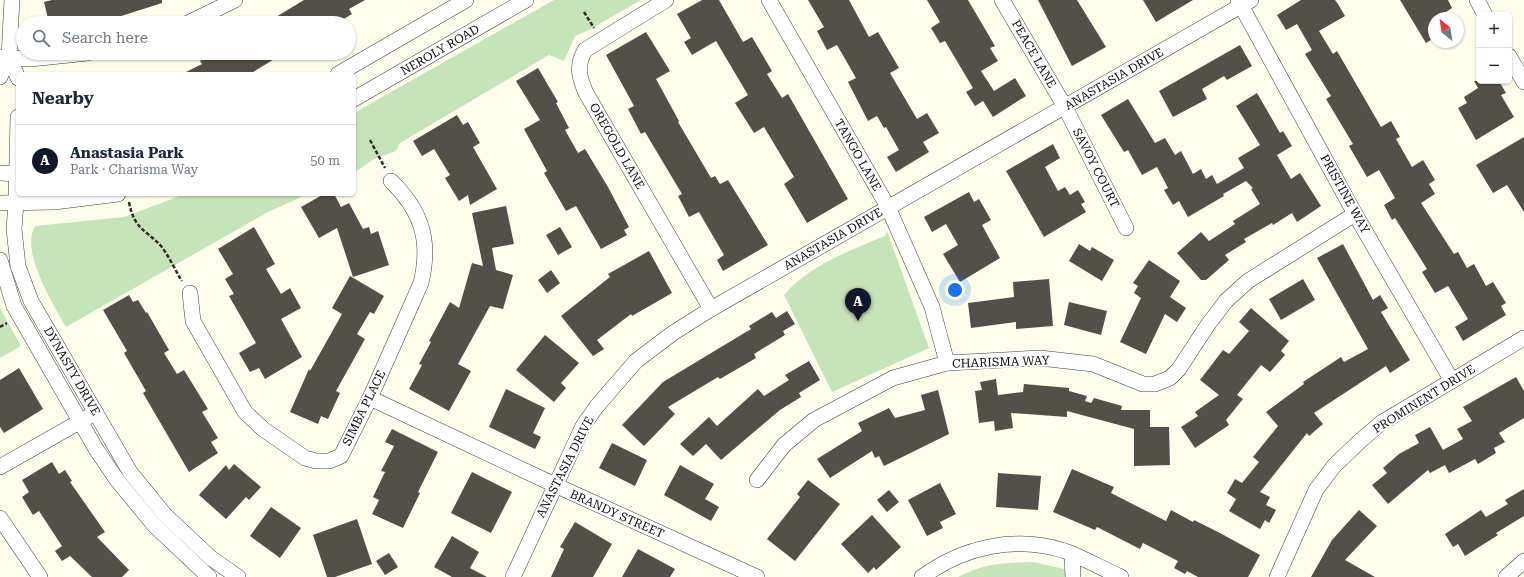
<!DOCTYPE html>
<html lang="en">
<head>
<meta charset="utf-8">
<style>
  :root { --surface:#fff; --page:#f6f6f7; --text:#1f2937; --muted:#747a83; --line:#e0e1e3; --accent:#111827 }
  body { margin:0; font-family:"Roboto Serif",serif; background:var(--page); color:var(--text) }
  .controls { position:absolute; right:12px; top:12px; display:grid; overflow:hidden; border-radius:6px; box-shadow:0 1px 3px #0004 }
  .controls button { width:36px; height:36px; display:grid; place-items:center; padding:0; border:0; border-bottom:1px solid var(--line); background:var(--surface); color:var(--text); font:20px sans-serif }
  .compass { position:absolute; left:1428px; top:12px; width:36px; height:36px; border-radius:50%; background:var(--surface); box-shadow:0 1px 3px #0004; rotate:330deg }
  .you { position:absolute; left:955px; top:290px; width:14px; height:14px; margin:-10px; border:3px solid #fff; border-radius:50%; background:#1a73e8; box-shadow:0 0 0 6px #1a73e833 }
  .badge { display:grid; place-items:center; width:26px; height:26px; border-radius:50%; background:var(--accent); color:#fff; font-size:13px; font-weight:700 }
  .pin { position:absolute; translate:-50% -33px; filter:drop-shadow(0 1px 2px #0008) }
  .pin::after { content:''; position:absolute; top:21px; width:14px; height:12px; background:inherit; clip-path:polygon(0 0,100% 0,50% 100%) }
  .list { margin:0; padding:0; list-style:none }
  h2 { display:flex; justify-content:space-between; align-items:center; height:52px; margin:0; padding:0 16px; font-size:17px }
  h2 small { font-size:13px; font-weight:400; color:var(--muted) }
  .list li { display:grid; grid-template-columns:26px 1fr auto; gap:12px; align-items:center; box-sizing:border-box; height:72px; padding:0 16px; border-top:1px solid var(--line) }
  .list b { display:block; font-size:15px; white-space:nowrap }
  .list p { margin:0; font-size:13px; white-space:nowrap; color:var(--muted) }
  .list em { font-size:13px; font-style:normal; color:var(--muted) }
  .icon { flex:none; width:22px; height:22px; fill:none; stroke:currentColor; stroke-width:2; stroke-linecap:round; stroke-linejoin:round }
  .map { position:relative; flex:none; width:1524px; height:577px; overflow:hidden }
  .search { position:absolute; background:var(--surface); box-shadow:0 1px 3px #0004; left:16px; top:16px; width:340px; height:44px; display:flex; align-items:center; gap:10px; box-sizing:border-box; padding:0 14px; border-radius:22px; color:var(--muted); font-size:15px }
  .panel { position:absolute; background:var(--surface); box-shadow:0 1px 3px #0004; left:16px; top:72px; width:340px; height:124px; border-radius:6px }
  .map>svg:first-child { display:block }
  .green { fill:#c7e3ba }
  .building { fill:#534f49 }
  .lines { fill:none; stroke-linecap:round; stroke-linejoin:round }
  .minor-casing { stroke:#3e3e3e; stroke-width:16 }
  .path { stroke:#2d2d2d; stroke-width:2.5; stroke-dasharray:4 2; stroke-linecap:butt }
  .minor { stroke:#fff; stroke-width:15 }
  .labels { text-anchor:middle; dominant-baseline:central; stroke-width:4; stroke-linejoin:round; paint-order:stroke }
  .street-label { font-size:12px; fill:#0b0b0b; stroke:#fff }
</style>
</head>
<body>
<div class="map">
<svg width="1524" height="577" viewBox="0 0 1524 577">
  <rect width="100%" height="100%" fill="#fdfdec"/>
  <g class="green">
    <polygon points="554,0 641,0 589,30 575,36 564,61 549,55 400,143 396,151 374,159 354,173 354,113"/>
    <path d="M185,194H308L268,212L66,327C54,306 18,247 36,226L124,217Z"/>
    <path d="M887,231L929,348L832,392L784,295C808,266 851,250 885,236Z"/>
    <polygon points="0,308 21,346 0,358"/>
    <path d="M1033,562L1064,569L1081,577H958C986,563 1002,563 1033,562Z"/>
  </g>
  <g class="building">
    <polygon points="52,0 162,0 162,3 112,19 89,23 83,23 83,20 71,23 49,23 44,2"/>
    <polygon points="304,0 365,0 349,9 352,14 337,23 266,23"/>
    <polygon points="702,0 719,0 743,42 752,37 772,71 767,74 782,98 788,94 848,199 807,223 784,184 794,177 764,127 754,133 735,103 748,95 716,41 692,55 684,42 691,38 677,14"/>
    <polygon points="808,0 849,0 869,37 878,32 899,68 890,73 917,119 927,113 939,133 923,142 929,152 896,172 887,157 899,150 886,127 884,128 877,116 868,121 848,82 856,78 837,45 827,50 817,31 824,27"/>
    <polygon points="927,0 968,0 995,46 990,48 998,61 981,71 994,91 1015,78 1026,96 993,117 983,101 975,106 966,92 973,88 945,41 940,43 931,28 940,22"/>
    <polygon points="1038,0 1077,0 1106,47 1072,66"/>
    <polygon points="1143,0 1193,0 1156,22"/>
    <polygon points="1301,0 1335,0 1338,4 1345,16 1319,31 1333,54 1337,51 1381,127 1391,121 1400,137 1396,139 1412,167 1423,160 1435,180 1429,184 1435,194 1421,203 1454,254 1458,252 1467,268 1474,264 1486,286 1493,282 1506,303 1501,306 1506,315 1463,341 1455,327 1468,319 1448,286 1435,293 1422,272 1427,269 1395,218 1392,220 1384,205 1395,198 1379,170 1367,177 1349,146 1353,144 1326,99 1331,96 1305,54 1312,50 1297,24 1286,30 1277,15"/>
    <polygon points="1400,0 1448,0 1452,8 1446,12 1450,18 1434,18 1434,38 1426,43"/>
    <polygon points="646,32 670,71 656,79 679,121 678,122 711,178 715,176 720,184 728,180 768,245 723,271 717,260 724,255 699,212 689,217 678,196 682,194 645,132 641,134 628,109 634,106 606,55"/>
    <polygon points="1240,45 1252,66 1227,80 1224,76 1202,89 1207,99 1173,117 1159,91"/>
    <polygon points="216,53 284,53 250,74 182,74 202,64 200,61"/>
    <polygon points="538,68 558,102 556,103 569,128 565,130 578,153 585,149 608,187 629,227 624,230 627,235 601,249 576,206 566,211 544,173 547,171 524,129 540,120 516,81"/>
    <polygon points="1474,81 1499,81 1506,93 1501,95 1514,117 1476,140 1458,108 1467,103 1464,97 1478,88"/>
    <polygon points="1257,93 1280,133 1283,131 1292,146 1277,155 1291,179 1300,173 1321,206 1297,222 1292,213 1273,225 1272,223 1244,239 1246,242 1225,255 1229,260 1206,280 1201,280 1177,253 1201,232 1209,241 1235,224 1233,221 1260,204 1251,189 1253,188 1246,181 1223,194 1224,196 1188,217 1179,201 1173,205 1164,190 1168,188 1157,167 1142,175 1128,150 1124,152 1101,115 1128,99 1155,143 1165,138 1175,155 1181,151 1193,174 1201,169 1206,179 1212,175 1217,184 1244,168 1238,158 1260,145 1236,106"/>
    <polygon points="457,115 463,125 468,122 480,143 473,147 497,189 470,205 468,195 459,201 445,178 450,175 434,149 422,156 413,141"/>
    <polygon points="1524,137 1524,212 1507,185 1493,193 1476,165"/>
    <polygon points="1053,144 1060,158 1045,167 1058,191 1065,187 1070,195 1078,190 1085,202 1081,204 1086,212 1044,237 1006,171"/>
    <polygon points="969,192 974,202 979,199 991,220 982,225 1000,258 960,282 943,254 958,245 946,224 932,232 924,217"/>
    <polygon points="324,194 334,194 341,207 349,203 363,229 369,227 371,234 378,231 389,265 353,277 337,228 319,238 301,207"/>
    <polygon points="506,206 514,244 492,248 496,270 513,275 503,309 490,306 458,364 471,371 449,411 409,389 422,365 419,364 431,342 429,341 450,302 459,308 472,263 483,266 472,213"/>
    <polygon points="254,227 275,264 266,269 281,294 290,288 301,308 281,319 302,357 265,379 259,368 250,372 239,353 256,343 229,296 234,294 225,279 233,274 218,249"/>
    <polygon points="560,227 572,247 558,255 546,235"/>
    <polygon points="1079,244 1090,251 1092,247 1114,260 1102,281 1069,261"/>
    <polygon points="1343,244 1373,300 1380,295 1388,308 1381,312 1410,360 1390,373 1386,366 1314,413 1323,424 1309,436 1307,433 1260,492 1270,497 1266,505 1276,510 1269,523 1265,520 1260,529 1229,511 1236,499 1227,493 1235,479 1242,483 1259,462 1253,457 1278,426 1266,412 1304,384 1303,382 1341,357 1344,362 1368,349 1317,258"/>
    <polygon points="649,251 672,293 632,316 631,314 597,340 604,349 593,356 561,316 610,277 608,274"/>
    <polygon points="1149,260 1180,281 1170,297 1186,308 1177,322 1165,314 1146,354 1120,342 1141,298 1134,293 1138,286 1133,283"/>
    <polygon points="551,270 560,283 547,293 538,280"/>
    <polygon points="350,276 384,296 374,314 370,312 357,334 365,339 336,391 340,393 328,419 321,416 318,424 290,412 309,369 310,371 342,314 332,308"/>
    <polygon points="1049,279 1053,326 1016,329 1016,322 971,328 968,303 1014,297 1013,282"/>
    <polygon points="1303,279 1315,300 1281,320 1269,299"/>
    <polygon points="129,295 133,302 138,300 146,313 147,312 169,350 164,353 177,374 184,370 208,409 202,412 218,438 211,442 218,453 189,472 143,393 146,391 124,353 127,351 103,310"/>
    <polygon points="1069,302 1107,311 1101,335 1064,325"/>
    <polygon points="1251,308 1289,341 1281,351 1285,355 1270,372 1261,365 1237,395 1243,399 1226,420 1229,425 1195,448 1181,427 1198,416 1195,412 1219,395 1200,380 1223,350 1229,354 1249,331 1239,322"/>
    <polygon points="787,311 795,324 783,331 785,335 754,354 756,358 720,379 718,377 668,407 675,414 644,446 622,425 663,382 751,329 749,326 772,312 776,318"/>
    <polygon points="545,335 579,363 561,383 566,388 554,402 516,370"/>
    <polygon points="809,361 820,380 799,393 801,397 780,410 721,460 706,444 693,456 680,444 709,417 717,426 758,389 764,396 789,380 785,375"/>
    <polygon points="19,368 43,409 4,433 0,427 0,380"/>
    <polygon points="1516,377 1524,391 1524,418 1499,433 1505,442 1494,448 1496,453 1478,464 1475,459 1449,473 1445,465 1430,473 1428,470 1388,504 1372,485 1387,473 1383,468 1399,454 1419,443 1415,435 1430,427 1443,450 1463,439 1457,429 1472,421 1463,407"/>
    <polygon points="996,379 998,395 1023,392 1024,384 1069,388 1069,391 1087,396 1085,401 1091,403 1094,398 1122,406 1121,410 1150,410 1150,427 1169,427 1170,465 1134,466 1134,429 1067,411 1067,417 1011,413 1013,428 995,431 994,421 979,423 975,391 982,390 980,382"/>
    <polygon points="506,389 545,408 533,433 541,437 535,449 489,427"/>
    <polygon points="938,390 949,434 884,466 879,456 875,458 872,451 830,478 817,459 862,431 858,423 889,408 895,418 925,410 921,395"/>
    <polygon points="392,429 438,452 418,492 420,493 403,528 372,514 379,500 373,497 385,472 381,471 394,446 385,442"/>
    <polygon points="612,443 647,460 635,486 599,468"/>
    <polygon points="52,462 59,474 65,470 72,481 70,482 105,532 97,537 129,570 122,577 92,577 70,556 62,561 55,551 62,546 39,511 33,515 22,497 29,492 22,480"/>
    <polygon points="234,464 261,487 249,500 246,497 226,519 199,495 226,465 229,470"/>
    <polygon points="680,465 714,484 705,499 719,507 711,521 664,495"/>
    <polygon points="1072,469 1114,487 1111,493 1166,521 1171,510 1193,522 1194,520 1220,533 1260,555 1248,577 1198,577 1187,571 1185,574 1174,568 1178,561 1143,543 1140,549 1097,527 1095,530 1053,512"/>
    <polygon points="472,472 512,492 491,533 451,513"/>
    <polygon points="998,473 1041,476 1038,510 996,507"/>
    <polygon points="808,480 840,504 795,561 767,539 800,497 797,494"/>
    <polygon points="940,483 956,514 940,522 943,528 927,536 908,500"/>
    <polygon points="1524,489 1524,516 1496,533 1498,535 1465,556 1458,544 1453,547 1445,534 1481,510 1486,517 1508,504 1505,500"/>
    <polygon points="889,490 899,502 887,512 877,500"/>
    <polygon points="271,507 301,528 280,558 250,536"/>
    <polygon points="1359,510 1377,526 1345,560 1375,577 1311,577 1332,540"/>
    <polygon points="872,515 901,547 876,570 874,567 868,573 841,544"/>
    <polygon points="357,519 372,564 335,577 327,577 313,535"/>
    <polygon points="575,522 612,544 593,577 551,577 564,549 560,547"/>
    <polygon points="452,536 479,552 470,568 487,577 452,577 434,567"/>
    <polygon points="638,549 675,569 670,577 622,577"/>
    <polygon points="389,553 398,567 385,575 376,561"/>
  </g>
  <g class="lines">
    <g class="minor-casing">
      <g id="minor">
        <path d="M666,0L585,50C576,66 579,77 586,93L711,309"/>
        <polyline points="769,0 888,207 932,307 947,363"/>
        <polyline points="1002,0 1065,107 1126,228"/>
        <polyline points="1238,0 1355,214 1452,381"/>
        <polyline points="1477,0 1485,15"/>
        <polyline points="188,23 235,0"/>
        <polyline points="9,56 18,78"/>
        <polyline points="1509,56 1524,82"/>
        <polyline points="0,57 30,59 88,53"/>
        <polyline points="338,74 466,0"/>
        <polyline points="0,77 9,56 12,0"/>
        <polyline points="354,99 526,0"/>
        <polyline points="18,117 16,203 14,229 18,266 31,301 130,472 165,515 211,558 238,577"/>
        <polyline points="0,173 18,174"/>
        <polyline points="0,203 54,202 118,194"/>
        <polyline points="0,260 14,306 96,449 117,480 154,525 209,577"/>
        <path d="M190,293L193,321L245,412L263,429L305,458L316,461H329L341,456L370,398L421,283C431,241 422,211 391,181"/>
        <polyline points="370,398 555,485 757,577"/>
        <polyline points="0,467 88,417"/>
        <polyline points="757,480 784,445 814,420 893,378 947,363 1040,358 1093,364 1143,384 1155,384 1170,378 1179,369 1207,326 1226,301 1248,281 1355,214"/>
        <polyline points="0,518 40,577"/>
        <polyline points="1072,554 1073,577"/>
        <polyline points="513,577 583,426 597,406 636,361 673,333 711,309 1251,0"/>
        <path d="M922,577C963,547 1015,535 1065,551C1084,558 1103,569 1121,577"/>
        <polyline points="1277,577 1316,490 1334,466 1360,441 1381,423 1524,338"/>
        <polyline points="1506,577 1524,561"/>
      </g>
    </g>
    <g class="path">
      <polyline points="584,12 594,28"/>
      <polyline points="370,140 385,168"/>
      <path d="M129,202C134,229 145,229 161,246C169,256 175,270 182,281"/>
      <polyline points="0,327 7,323"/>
    </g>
    <use href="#minor" class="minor"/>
  </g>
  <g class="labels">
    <g class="street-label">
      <text transform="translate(440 50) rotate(-30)">NEROLY ROAD</text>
      <text transform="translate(1034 54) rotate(60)">PEACE LANE</text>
      <text transform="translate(1114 79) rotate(-30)">ANASTASIA DRIVE</text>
      <text transform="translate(617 146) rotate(60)">OREGOLD LANE</text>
      <text transform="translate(858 155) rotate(60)">TANGO LANE</text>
      <text transform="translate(1096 168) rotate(63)">SAVOY COURT</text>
      <text transform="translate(1345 194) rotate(61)">PRISTINE WAY</text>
      <text transform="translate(833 239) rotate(-30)">ANASTASIA DRIVE</text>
      <text transform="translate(1001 362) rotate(-2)">CHARISMA WAY</text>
      <text transform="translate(72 371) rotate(60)">DYNASTY DRIVE</text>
      <text transform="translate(1424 399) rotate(-32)">PROMINENT DRIVE</text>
      <text transform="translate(364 408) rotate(-64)">SIMBA PLACE</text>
      <text transform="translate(565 467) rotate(-63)">ANASTASIA DRIVE</text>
      <text transform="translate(617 514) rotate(24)">BRANDY STREET</text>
    </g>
  </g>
</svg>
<div class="controls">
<button>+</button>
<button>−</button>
</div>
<svg class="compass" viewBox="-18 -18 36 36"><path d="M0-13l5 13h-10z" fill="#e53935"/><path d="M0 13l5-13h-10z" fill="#747a83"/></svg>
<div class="you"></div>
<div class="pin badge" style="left:858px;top:321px">A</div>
<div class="search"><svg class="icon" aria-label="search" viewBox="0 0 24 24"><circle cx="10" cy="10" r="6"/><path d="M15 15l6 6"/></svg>Search here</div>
<section class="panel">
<h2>Nearby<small></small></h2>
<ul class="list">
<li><span class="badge">A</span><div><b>Anastasia Park</b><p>Park · Charisma Way</p></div><em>50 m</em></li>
</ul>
</section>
</div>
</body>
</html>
